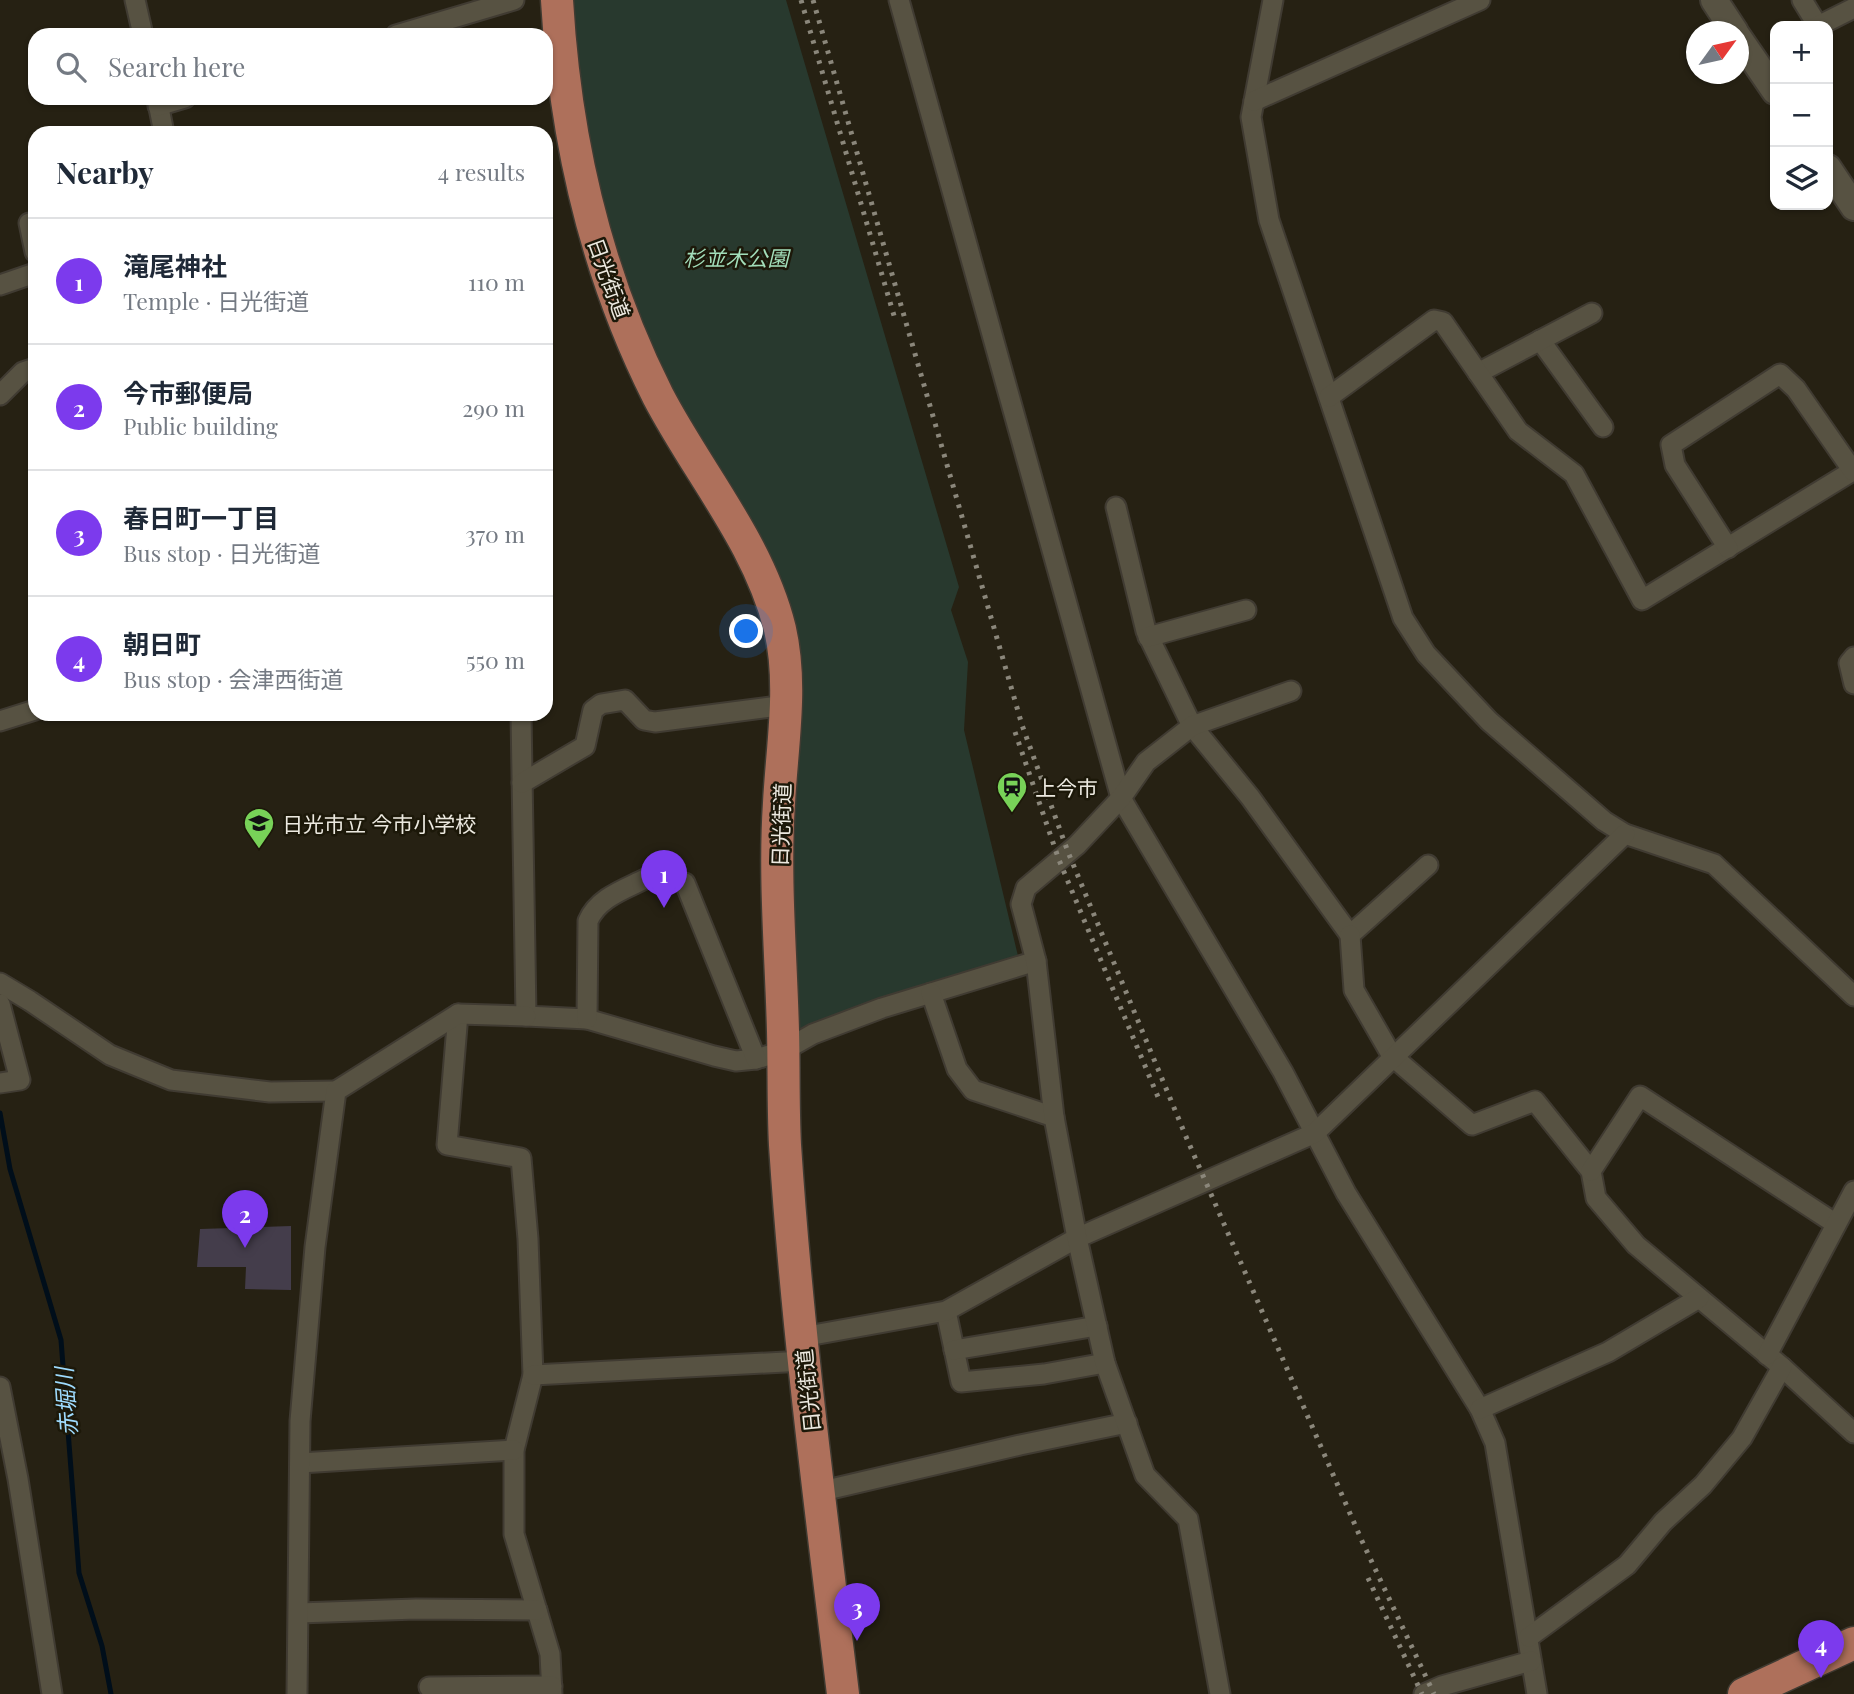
<!DOCTYPE html>
<html lang="en">
<head>
<meta charset="utf-8">
<style>
  :root { --surface:#fff; --page:#f2f2f3; --text:#1f2937; --muted:#747a83; --line:#e0e1e3; --accent:#7c3aed }
  body { margin:0; font-family:"Playfair Display","Noto Sans JP",serif; background:var(--page); color:var(--text) }
  .controls { position:absolute; right:21px; top:21px; display:grid; overflow:hidden; border-radius:14px; box-shadow:0 2px 5px #0004 }
  .controls button { width:63px; height:63px; display:grid; place-items:center; padding:0; border:0; border-bottom:2px solid var(--line); background:var(--surface); color:var(--text); font:35px sans-serif }
  .compass { position:absolute; left:1686px; top:21px; width:63px; height:63px; border-radius:50%; background:var(--surface); box-shadow:0 2px 5px #0004; rotate:57deg }
  .you { position:absolute; left:747px; top:632px; width:24px; height:24px; margin:-18px; border:5px solid #fff; border-radius:50%; background:#1a73e8; box-shadow:0 0 0 10px #1a73e833 }
  .badge { display:grid; place-items:center; width:46px; height:46px; border-radius:50%; background:var(--accent); color:#fff; font-size:23px; font-weight:700 }
  .pin { position:absolute; translate:-50% -58px; filter:drop-shadow(0 2px 4px #0008) }
  .pin::after { content:''; position:absolute; top:37px; width:24px; height:21px; background:inherit; clip-path:polygon(0 0,100% 0,50% 100%) }
  .list { margin:0; padding:0; list-style:none }
  h2 { display:flex; justify-content:space-between; align-items:center; height:91px; margin:0; padding:0 28px; font-size:30px }
  h2 small { font-size:23px; font-weight:400; color:var(--muted) }
  .list li { display:grid; grid-template-columns:46px 1fr auto; gap:21px; align-items:center; box-sizing:border-box; height:126px; padding:0 28px; border-top:2px solid var(--line) }
  .list b { display:block; font-size:26px; white-space:nowrap }
  .list p { margin:0; font-size:23px; white-space:nowrap; color:var(--muted) }
  .list em { font-size:23px; font-style:normal; color:var(--muted) }
  .icon { flex:none; width:38px; height:38px; fill:none; stroke:currentColor; stroke-width:2; stroke-linecap:round; stroke-linejoin:round }
  .map { position:relative; flex:none; width:1854px; height:1694px; overflow:hidden }
  .search { position:absolute; background:var(--surface); box-shadow:0 2px 5px #0004; left:28px; top:28px; width:525px; height:77px; display:flex; align-items:center; gap:18px; box-sizing:border-box; padding:0 24px; border-radius:21px; color:var(--muted); font-size:26px }
  .panel { position:absolute; background:var(--surface); box-shadow:0 2px 5px #0004; left:28px; top:126px; width:525px; height:595px; border-radius:21px }
  .map>svg:first-child { display:block }
  .green { fill:#28392e }
  .lines { fill:none; stroke-linecap:round; stroke-linejoin:round }
  .stream { stroke:#000e1a; stroke-width:5 }
  .building { fill:#443d4b }
  .minor-casing { stroke:#403b32; stroke-width:23 }
  .secondary-casing { stroke:#403b32; stroke-width:30 }
  .trunk-casing { stroke:#403b32; stroke-width:35 }
  .minor { stroke:#575242; stroke-width:19 }
  .secondary { stroke:#575242; stroke-width:26 }
  .trunk { stroke:#ae705b; stroke-width:32 }
  .rail { stroke:#8b877b; stroke-width:5; stroke-dasharray:3.5 7; stroke-linecap:butt }
  .labels { text-anchor:middle; dominant-baseline:central; stroke-width:5; stroke-linejoin:round; paint-order:stroke }
  .park-label { font-size:21px; font-style:italic; fill:#a2deba; stroke:#1c1809 }
  .street-label { font-size:21px; fill:#ece9e0; stroke:#1c1809 }
  .poi-label { font-size:21px; fill:#ece9e0; stroke:#1c1809; text-anchor:start }
  .water-label { font-size:23px; font-style:italic; fill:#9edbfe; stroke:#1c1809 }
</style>
</head>
<body>
<div class="map">
<svg width="1854" height="1694" viewBox="0 0 1854 1694">
  <rect width="100%" height="100%" fill="#262113"/>
  <polygon class="green" points="570,0 786,0 959,587 951,610 968,662 964,730 1018,956 822,1024 789,1040 788,637 662,394 582,156"/>
  <g class="lines">
    <polyline class="stream" points="0,1113 10,1169 61,1340 79,1573 102,1646 111,1694"/>
  </g>
  <polygon class="building" points="291,1226 291,1290 245,1289 246,1267 197,1267 200,1229"/>
  <g class="lines">
    <g class="minor-casing">
      <g id="minor">
        <polyline points="135,0 143,35"/>
        <polyline points="899,0 1121,798 1283,1072 1346,1193 1480,1409 1495,1443 1537,1694"/>
        <polyline points="1273,0 1251,117 1269,220 1403,618 1426,654 1489,721 1604,821 1625,834 1714,864 1854,996"/>
        <polyline points="1802,0 1818,26"/>
        <polyline points="1818,26 1854,8"/>
        <polyline points="396,35 514,0"/>
        <polyline points="157,98 164,133"/>
        <polyline points="1254,101 1480,0"/>
        <polyline points="158,106 185,98"/>
        <polyline points="29,223 35,252"/>
        <polyline points="0,285 35,273"/>
        <polyline points="1540,340 1603,427"/>
        <polyline points="1478,373 1592,313"/>
        <polyline points="0,395 23,372 35,368"/>
        <polyline points="1329,397 1434,320 1443,322 1518,431 1574,474 1642,600 1854,470"/>
        <polyline points="1116,507 1146,631 1192,726 1250,797 1350,935 1428,865"/>
        <polyline points="1728,548 1675,465 1671,445 1780,374 1796,389 1853,471"/>
        <polyline points="1148,637 1246,610"/>
        <polyline points="1854,657 1849,663 1854,684"/>
        <polyline points="521,714 526,1016 587,1019 714,1056 736,1061 756,1059 783,1051 813,1034 882,1008 1036,961"/>
        <polyline points="0,721 35,710"/>
        <polyline points="522,783 585,746 593,710 601,704 625,700 644,720 655,722 786,705"/>
        <polyline points="685,883 756,1059"/>
        <polyline points="1350,935 1354,990 1392,1056 1472,1125 1535,1101 1591,1171 1596,1198 1636,1245 1782,1367 1854,1433"/>
        <polyline points="0,983 30,1001 110,1055 171,1080 270,1092 336,1091"/>
        <polyline points="931,993 957,1069 973,1090 1054,1117"/>
        <polyline points="0,1004 20,1080 0,1083"/>
        <polyline points="458,1014 447,1145 521,1158 528,1239 533,1375 514,1450 514,1534 550,1654 552,1694"/>
        <path d="M587,1019L588,921C598,898 623,890 645,879"/>
        <polyline points="1591,1171 1640,1096 1836,1224"/>
        <polyline points="946,1311 961,1382 1044,1374 1105,1363"/>
        <polyline points="802,1337 946,1311 1077,1238 1315,1133 1625,834"/>
        <polyline points="954,1350 1097,1326"/>
        <polyline points="1767,1355 1854,1191"/>
        <polyline points="533,1375 804,1361"/>
        <polyline points="0,1387 18,1479 52,1694"/>
        <polyline points="1480,1409 1608,1352 1699,1298"/>
        <polyline points="300,1463 514,1450"/>
        <polyline points="818,1492 1020,1445 1127,1423"/>
        <polyline points="299,1613 416,1609 537,1610"/>
        <polyline points="1529,1637 1627,1565 1663,1522 1703,1485 1742,1438 1782,1367"/>
        <polyline points="429,1687 552,1686"/>
        <polyline points="297,1694 300,1421 315,1247 336,1091 458,1014 526,1016"/>
        <polyline points="1220,1694 1188,1519 1145,1475 1105,1363 1077,1238 1054,1117 1036,961 1021,904 1026,888 1077,845 1121,798 1146,762 1192,726 1291,691"/>
        <polyline points="1424,1694 1442,1686 1531,1661"/>
      </g>
    </g>
    <g class="secondary-casing">
      <g id="secondary">
        <polyline points="1714,0 1735,32"/>
        <polyline points="1738,37 1775,91"/>
        <polyline points="1828,168 1854,207"/>
      </g>
    </g>
    <g class="trunk-casing">
      <g id="trunk">
        <path d="M557,0C565,139 595,271 658,396C698,473 759,543 780,629C793,686 782,745 779,803C774,878 781,955 783,1031C784,1069 783,1107 785,1145C797,1329 821,1511 843,1694"/>
        <polyline points="1744,1694 1854,1643"/>
      </g>
    </g>
    <use href="#minor" class="minor"/>
    <use href="#secondary" class="secondary"/>
    <use href="#trunk" class="trunk"/>
    <g class="rail">
      <polyline points="801,0 895,319"/>
      <polyline points="813,0 1022,725 1068,852 1187,1139 1362,1541 1434,1694"/>
      <polyline points="1015,732 1059,860 1158,1097"/>
      <polyline points="1368,1578 1422,1694"/>
    </g>
  </g>
  <defs>
    <g id="station-pin" transform="scale(1.575)"><path d="M0 17L-7.5 6A9.5 9.5 0 1 1 7.5 6Z" fill="#78d258" stroke="#1c1809"/><path d="M-3-6H3Q5-6 5-4V2Q5 4 3 4L4.5 6H3L1.5 4h-3L-3 6H-4.5L-3 4Q-5 4-5 2V-4Q-5-6-3-6ZM-3.5-4v3h7v-3ZM-3.5 1v1.5H-2V1ZM2 1v1.5H3.5V1Z" fill="#111"/></g>
    <g id="school-pin" transform="scale(1.575)"><path d="M0 17L-7.5 6A9.5 9.5 0 1 1 7.5 6Z" fill="#78d258" stroke="#1c1809"/><path d="M0-5L7-2L0 1L-7-2ZM-4 1L0 2.5L4 1V4Q0 6-4 4Z" fill="#111"/></g>
  </defs>
  <g fill-rule="evenodd">
    <use href="#station-pin" x="1012" y="787"/>
    <use href="#school-pin" x="259" y="823"/>
  </g>
  <g class="labels">
    <g class="park-label">
      <text x="736" y="257">杉並木公園</text>
    </g>
    <g class="street-label">
      <text transform="translate(610 278) rotate(70)">日光街道</text>
      <text transform="translate(780 825) rotate(-88)">日光街道</text>
      <text transform="translate(807 1391) rotate(-96)">日光街道</text>
    </g>
    <g class="poi-label">
      <text x="1035" y="787">上今市</text>
      <text x="282" y="823">日光市立 今市小学校</text>
    </g>
    <g class="water-label">
      <text transform="translate(65 1402) rotate(-94)">赤堀川</text>
    </g>
  </g>
</svg>
<div class="controls">
<button>+</button>
<button>−</button>
<button><svg class="icon" aria-label="layers" viewBox="0 0 24 24"><path d="M12 4l9 5-9 5-9-5zM3 14l9 5 9-5"/></svg></button>
</div>
<svg class="compass" viewBox="-18 -18 36 36"><path d="M0-13l5 13h-10z" fill="#e53935"/><path d="M0 13l5-13h-10z" fill="#747a83"/></svg>
<div class="you"></div>
<div class="pin badge" style="left:664px;top:908px">1</div>
<div class="pin badge" style="left:245px;top:1248px">2</div>
<div class="pin badge" style="left:857px;top:1641px">3</div>
<div class="pin badge" style="left:1821px;top:1678px">4</div>
<div class="search"><svg class="icon" aria-label="search" viewBox="0 0 24 24"><circle cx="10" cy="10" r="6"/><path d="M15 15l6 6"/></svg>Search here</div>
<section class="panel">
<h2>Nearby<small>4 results</small></h2>
<ul class="list">
<li><span class="badge">1</span><div><b>滝尾神社</b><p>Temple · 日光街道</p></div><em>110 m</em></li>
<li><span class="badge">2</span><div><b>今市郵便局</b><p>Public building</p></div><em>290 m</em></li>
<li><span class="badge">3</span><div><b>春日町一丁目</b><p>Bus stop · 日光街道</p></div><em>370 m</em></li>
<li><span class="badge">4</span><div><b>朝日町</b><p>Bus stop · 会津西街道</p></div><em>550 m</em></li>
</ul>
</section>
</div>
</body>
</html>
